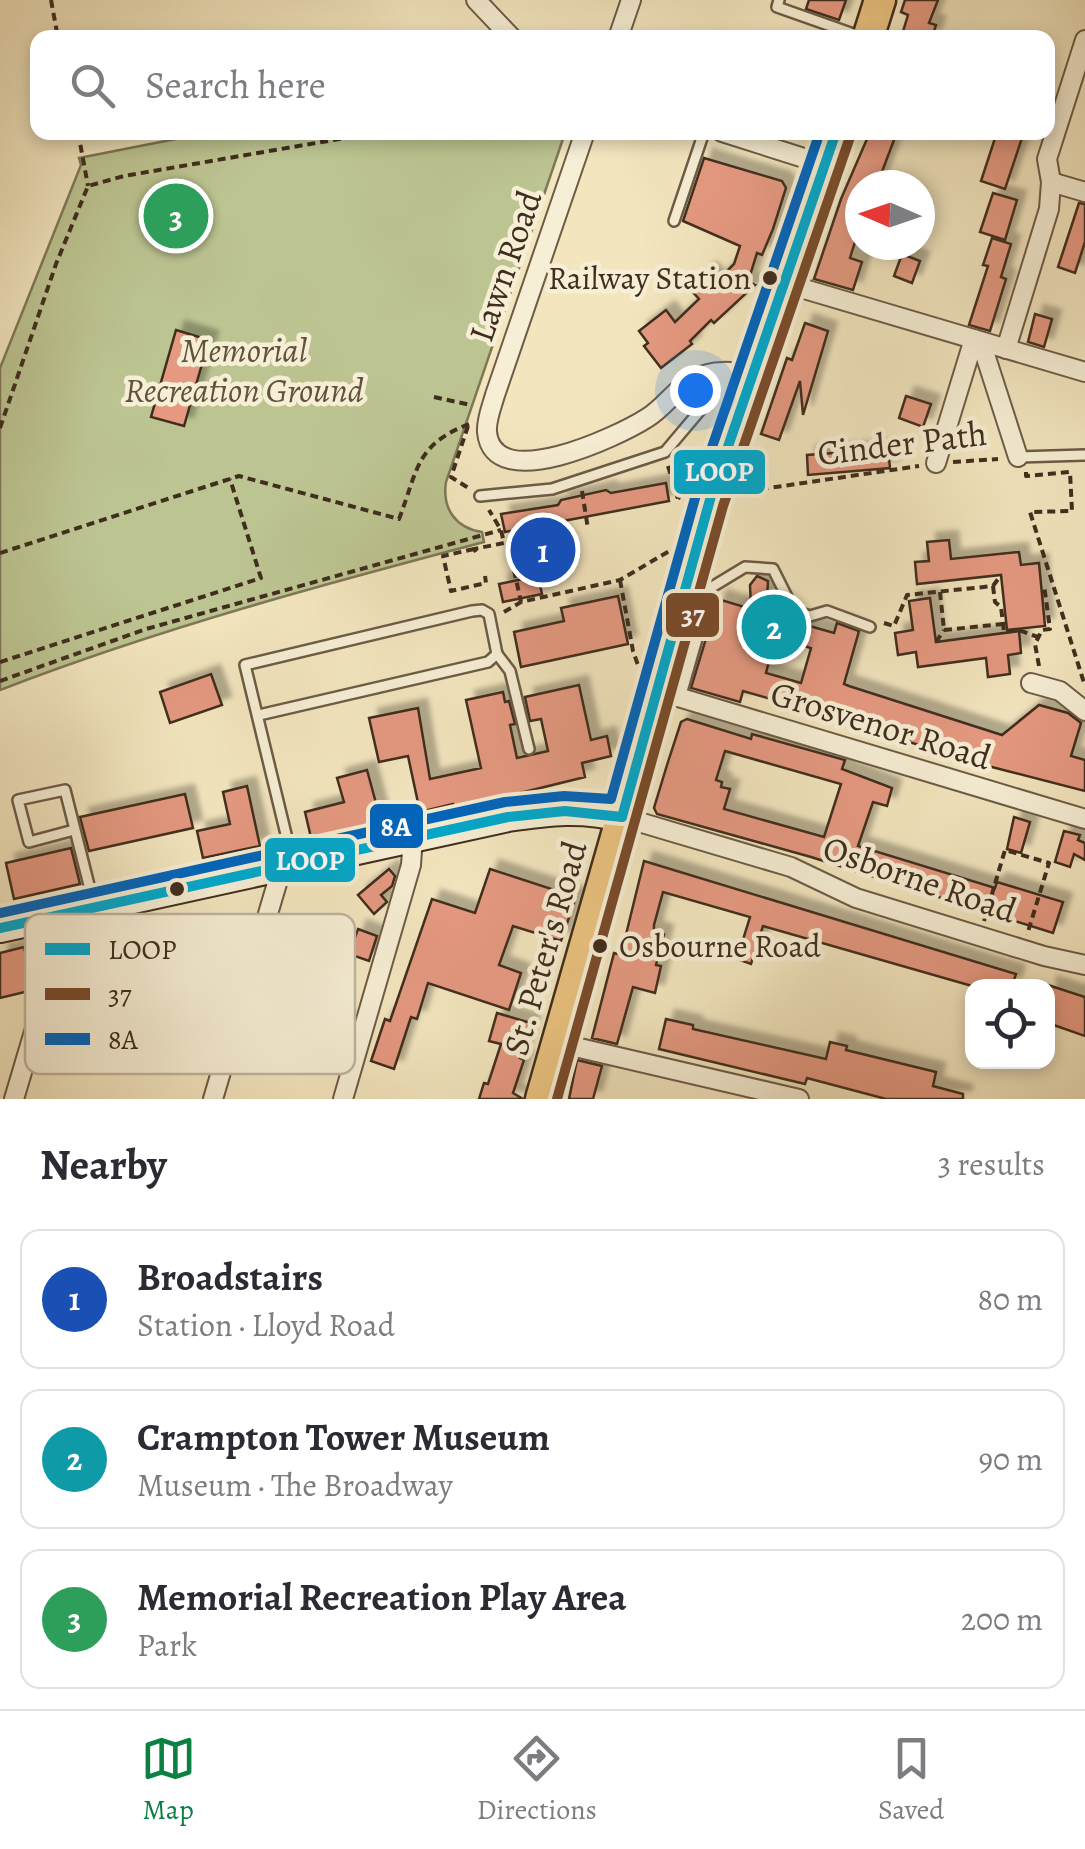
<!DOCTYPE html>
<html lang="en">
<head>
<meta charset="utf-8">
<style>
  :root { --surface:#fff; --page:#f7f7f7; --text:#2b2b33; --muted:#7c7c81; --line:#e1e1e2; --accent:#0b8043 }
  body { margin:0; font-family:Alegreya,serif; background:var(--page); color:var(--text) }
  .controls { position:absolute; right:30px; bottom:30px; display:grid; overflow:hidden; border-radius:20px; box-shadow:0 5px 15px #0003 }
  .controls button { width:90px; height:90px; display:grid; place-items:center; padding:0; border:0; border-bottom:2px solid var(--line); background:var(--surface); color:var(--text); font:50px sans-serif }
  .compass { position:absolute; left:845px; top:170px; width:90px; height:90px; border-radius:50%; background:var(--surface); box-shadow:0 5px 15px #0003; rotate:272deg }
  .you { position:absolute; left:695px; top:390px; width:35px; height:35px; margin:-25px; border:8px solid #fff; border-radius:50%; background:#1a73e8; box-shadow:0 0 0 15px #1a73e833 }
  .badge { display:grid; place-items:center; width:65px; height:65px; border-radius:50%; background:var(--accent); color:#fff; font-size:32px; font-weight:700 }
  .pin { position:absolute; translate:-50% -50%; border:5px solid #fff; box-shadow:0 2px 10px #0006 }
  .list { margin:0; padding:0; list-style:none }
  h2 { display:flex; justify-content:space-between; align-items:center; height:130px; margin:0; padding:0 40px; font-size:42px }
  h2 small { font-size:32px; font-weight:400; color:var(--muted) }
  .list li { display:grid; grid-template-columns:65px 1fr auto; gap:30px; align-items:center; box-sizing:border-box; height:140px; margin:0 20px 20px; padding:0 20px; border:2px solid var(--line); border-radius:20px }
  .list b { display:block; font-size:38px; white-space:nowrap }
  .list p { margin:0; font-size:32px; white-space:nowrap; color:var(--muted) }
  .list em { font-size:32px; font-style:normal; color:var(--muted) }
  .icon { flex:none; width:55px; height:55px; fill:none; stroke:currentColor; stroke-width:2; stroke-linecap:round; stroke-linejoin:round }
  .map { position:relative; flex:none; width:1085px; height:1099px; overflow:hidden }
  .search { position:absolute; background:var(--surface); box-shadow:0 5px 15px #0003; left:30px; right:30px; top:30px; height:110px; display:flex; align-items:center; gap:25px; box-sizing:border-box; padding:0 35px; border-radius:20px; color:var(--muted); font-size:38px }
  .sheet { height:610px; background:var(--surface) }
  nav { display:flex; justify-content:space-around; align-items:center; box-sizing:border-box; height:140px; border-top:2px solid var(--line); background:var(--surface); font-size:28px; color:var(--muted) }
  nav a { display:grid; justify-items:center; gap:5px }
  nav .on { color:var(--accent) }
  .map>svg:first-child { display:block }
  .green { fill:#bcc491; stroke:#7e7858; stroke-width:2.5 }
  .building { fill:#e59981; stroke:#402d1e; stroke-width:2.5; fill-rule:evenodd; filter:url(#shadow) }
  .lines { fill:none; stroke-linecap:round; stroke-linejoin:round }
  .lane-casing { stroke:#6d5b46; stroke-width:14 }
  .street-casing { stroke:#6d5b46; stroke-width:22 }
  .secondary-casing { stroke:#402d1e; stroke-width:32 }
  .primary-casing { stroke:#402d1e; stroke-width:35 }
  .path { stroke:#402d1e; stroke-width:4; stroke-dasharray:8 5; stroke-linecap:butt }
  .lane { stroke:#f7efd5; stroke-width:9 }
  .street { stroke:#f7efd5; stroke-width:18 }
  .secondary { stroke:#f7efd5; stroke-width:28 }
  .primary { stroke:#eac380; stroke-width:30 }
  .bus-1-casing { stroke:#f7efd5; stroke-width:18 }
  .bus-2-casing { stroke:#f7efd5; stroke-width:18 }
  .bus-3-casing { stroke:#f7efd5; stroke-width:18 }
  .bus-1 { stroke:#00a9ce; stroke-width:10 }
  .bus-2 { stroke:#7a4b2a; stroke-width:10 }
  .bus-3 { stroke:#0065bd; stroke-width:10 }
  .bus-dot { fill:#402d1e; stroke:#f7efd5; stroke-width:4 }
  .labels { text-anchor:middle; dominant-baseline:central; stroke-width:9; stroke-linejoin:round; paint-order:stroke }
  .bus-label { font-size:32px; fill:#402d1e; stroke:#f7efd5; text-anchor:end }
  .street-label { font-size:35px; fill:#402d1e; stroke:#f7efd5 }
  .park-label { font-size:35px; font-style:italic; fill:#5f533b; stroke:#f7efd5 }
  .key { fill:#f7efd5; stroke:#c0b59e; stroke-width:2.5 }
  .key-label { font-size:28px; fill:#402d1e }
  .line-badge { stroke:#f7efd5; stroke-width:4 }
  .badge-label { font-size:28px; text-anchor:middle; font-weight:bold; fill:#fff }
</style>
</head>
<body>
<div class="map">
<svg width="1085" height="1099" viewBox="0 0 1085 1099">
  <defs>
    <filter id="shadow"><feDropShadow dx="9" dy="-9" stdDeviation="2.5" flood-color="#0004"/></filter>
  </defs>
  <rect width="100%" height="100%" fill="#f3e6bf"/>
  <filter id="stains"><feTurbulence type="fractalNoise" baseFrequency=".002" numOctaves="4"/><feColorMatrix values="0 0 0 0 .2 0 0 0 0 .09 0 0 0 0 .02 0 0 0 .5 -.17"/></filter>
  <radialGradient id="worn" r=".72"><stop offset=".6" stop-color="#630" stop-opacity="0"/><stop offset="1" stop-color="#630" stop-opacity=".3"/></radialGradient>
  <path class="green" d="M206,133H565L446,482C442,508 455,528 482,532L484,542C321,585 158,629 0,690V368L81,165L79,158Z"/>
  <g class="building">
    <polygon points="809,0 846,0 839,20 806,9"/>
    <polygon points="905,0 938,0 929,23 936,25 932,38 901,38 908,15 901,12"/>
    <polygon points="870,132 897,132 877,185 860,185 860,226 850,258 862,262 853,290 814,279 841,199"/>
    <polygon points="997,132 1024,132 1005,189 981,181"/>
    <polygon points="704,158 782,181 786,188 773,229 762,255 757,253 748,282 755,285 714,323 711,320 690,341 692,344 661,368 644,346 648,343 639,331 666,310 675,322 699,299 690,289 708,271 717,281 734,264 740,246 683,221"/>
    <polygon points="993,193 1017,200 1005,240 980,232"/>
    <polygon points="1079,203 1085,204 1085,242 1075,273 1058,267"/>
    <polygon points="992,238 1011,244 1001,277 1006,279 990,331 969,325 988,266 983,265"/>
    <polygon points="902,254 920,261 912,283 894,276"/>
    <polygon points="1035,314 1052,319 1044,347 1028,342"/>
    <polygon points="805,323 828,331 803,415 800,381 779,440 761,434 787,358 792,360"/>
    <polygon points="176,330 209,340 184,426 151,417"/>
    <polygon points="906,396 931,404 923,427 899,418"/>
    <polygon points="888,449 890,468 808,475 807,455"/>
    <polygon points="666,483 669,501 505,532 501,514 558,505 561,500 606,490 611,493"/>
    <polygon points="949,540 951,559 1019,552 1021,565 1039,563 1045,626 1007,630 1001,575 917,584 915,562 929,561 927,542"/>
    <polygon points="538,576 542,594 503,602 499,584"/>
    <path d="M757,576L768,581L767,598L780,602L778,617L834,633L837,623L859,631L844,684L849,686L1002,735L1039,705L1068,713L1081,723L1071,756L1085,760V791L988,766L909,742L910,739L743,691L740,702L691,688L718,599L751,609L750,585ZM775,638L811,648L801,683L766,673Z"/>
    <polygon points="618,596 628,644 521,667 514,632 564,621 561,608"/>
    <polygon points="930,598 936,642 1019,631 1021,653 1008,655 1010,674 988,677 986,658 918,667 916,652 898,655 895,633 913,630 909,601"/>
    <polygon points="211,674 222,705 170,723 160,692"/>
    <polygon points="579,685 591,740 607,736 611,756 582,763 585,777 455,809 453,804 420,812 408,756 379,762 369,718 418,708 430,779 481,768 466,700 503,692 505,702 509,701 515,724 510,725 517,758 548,751 541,719 530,721 525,697"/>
    <path d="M687,719L751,739L752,734L845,760L842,769L892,788L887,806L873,802L858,846L995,888L997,882L1063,902L1053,933L811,857L657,814L654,808L667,765L681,722ZM725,751L841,784L824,837L724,809L730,789L721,787L722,782L716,780Z"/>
    <polygon points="367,770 382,825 312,842 305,812 344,802 337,778"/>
    <polygon points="247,786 260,846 203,858 197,831 230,824 223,792"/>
    <polygon points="185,794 193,828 89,851 80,817"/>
    <polygon points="1014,817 1030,822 1021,853 1007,849"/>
    <polygon points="1064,831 1080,835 1078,840 1085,843 1085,860 1074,854 1070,867 1055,862"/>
    <polygon points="71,848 80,884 14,899 6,863"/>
    <polygon points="644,861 1016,974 1012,986 972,986 763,926 751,964 737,959 750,917 663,892 654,925 654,931 664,934 656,965 661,966 655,993 633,987 617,1044 592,1038 614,953 621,955"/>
    <polygon points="389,869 395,876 392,886 381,895 387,902 374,914 358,895"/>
    <polygon points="490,869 576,897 561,941 513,926 499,965 521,973 509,1010 428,983 417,1019 411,1017 394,1069 371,1061 385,1019 390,1021 432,899 475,913"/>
    <polygon points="358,929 377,936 369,961 349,954"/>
    <polygon points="24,947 33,990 0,998 0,953"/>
    <polygon points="1048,985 1085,997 1085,1036 1048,1023"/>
    <polygon points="497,1013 531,1023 520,1058 524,1060 513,1093 523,1099 479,1099 484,1083 488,1084 501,1044 489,1041"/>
    <polygon points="666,1019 693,1025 693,1029 826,1059 830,1042 847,1046 846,1050 936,1072 933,1086 963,1094 963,1099 886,1099 807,1078 805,1084 659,1049"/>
    <polygon points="577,1060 602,1066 593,1099 569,1099"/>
  </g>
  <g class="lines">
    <g class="lane-casing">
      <g id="lane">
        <polyline points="779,0 777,7 862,37"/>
        <polyline points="674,221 704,132"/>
        <polyline points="1018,457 1085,455"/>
        <polyline points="480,496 552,489 665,452 719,388 724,372"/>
        <polyline points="497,654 510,671 529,749"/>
        <polyline points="680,698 712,587 745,567 773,569 794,611 810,616 827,611 870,627"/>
        <polyline points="259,715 488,662 497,654 489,614 482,610 472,611 245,665 292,859"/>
        <polyline points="74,830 29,842 18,800 65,790 94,905"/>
      </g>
    </g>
    <g class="street-casing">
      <g id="street">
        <polyline points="476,0 512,38"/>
        <polyline points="618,38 631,0"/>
        <path d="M585,132L495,395C492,406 486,420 487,432C493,496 619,436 647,418C664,408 676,388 694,379C713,369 733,371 754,376"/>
        <polyline points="722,132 826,165"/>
        <polyline points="1051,182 1085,192"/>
        <polyline points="784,283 1085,372"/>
        <polyline points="981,342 1018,457"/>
        <polyline points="1006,349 1049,209 1051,182 1047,159 1085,40"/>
        <polyline points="936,463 974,339"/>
        <polyline points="1031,683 1060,691 1085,711"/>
        <polyline points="658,691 1085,819"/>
        <polyline points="622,817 791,867 856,898 1044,956 1085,965"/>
        <polyline points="558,1043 799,1099"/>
        <polyline points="14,1099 64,931 64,915"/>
        <polyline points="213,1099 278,880 278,866"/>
        <polyline points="343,1099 411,865 413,836"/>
      </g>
    </g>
    <g class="secondary-casing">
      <path id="secondary" d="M0,928L508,817C550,811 580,807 622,817"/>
    </g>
    <g class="primary-casing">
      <g id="primary">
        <polyline points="868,38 880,0"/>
        <polyline points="541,1099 658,691 709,502 836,132"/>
      </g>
    </g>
    <g class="path">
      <polyline points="51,0 58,38"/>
      <polyline points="78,132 88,186"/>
      <polyline points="434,397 471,405"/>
      <polyline points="468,426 451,477 470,489"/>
      <polyline points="0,428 56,264 88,186 124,176 380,132"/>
      <polyline points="953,462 998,459"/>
      <polyline points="668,466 678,499"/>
      <polyline points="1026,472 1026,476 1070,472 1072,511 1030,512 1085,686"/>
      <polyline points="582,491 588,529"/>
      <polyline points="735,493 919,466"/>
      <polyline points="678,499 690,480"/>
      <polyline points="474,549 443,556 451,591 486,583 485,576"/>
      <polyline points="476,552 474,549 504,543 501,530 489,510"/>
      <path d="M0,553L239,476L399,519C418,470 415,445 469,424"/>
      <polyline points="514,570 521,602"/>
      <polyline points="620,580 633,651 639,668"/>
      <polyline points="993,586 995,602 1001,607 1004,632 1019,630 1038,637"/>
      <polyline points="993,586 1001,575"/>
      <polyline points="940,592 944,630"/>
      <polyline points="504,612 521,602 620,580 671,550"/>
      <polyline points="884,623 894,626 907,595 993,586"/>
      <polyline points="944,630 1003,624"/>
      <polyline points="936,642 944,630"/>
      <polyline points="0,662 261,578 230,479"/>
      <polyline points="1039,666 1035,644 1042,630 1050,629 1044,585"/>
      <polyline points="0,681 146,629 501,530"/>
      <polyline points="984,921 1005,850 1049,863 1027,935"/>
    </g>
    <use href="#lane" class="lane"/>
    <use href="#street" class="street"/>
    <use href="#secondary" class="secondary"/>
    <use href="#primary" class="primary"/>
    <g class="bus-1-casing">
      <g id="bus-1">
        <polyline points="622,817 711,496 836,132"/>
        <polyline points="0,928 508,817 565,811 622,817"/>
      </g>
    </g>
    <g class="bus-2-casing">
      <polyline id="bus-2" points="557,1099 723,506 850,137"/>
    </g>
    <g class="bus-3-casing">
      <polyline id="bus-3" points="0,913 505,802 564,796 611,799 697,491 820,132"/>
    </g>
    <use href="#bus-1" class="bus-1"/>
    <use href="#bus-2" class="bus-2"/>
    <use href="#bus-3" class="bus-3"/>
  </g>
  <g class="bus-dot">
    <circle cx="770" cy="278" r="9"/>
    <circle cx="177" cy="889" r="9"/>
    <circle cx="600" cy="946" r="9"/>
  </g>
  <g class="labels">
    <g class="bus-label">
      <text x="751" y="278">Railway Station</text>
      <text x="619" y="946" text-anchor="start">Osbourne Road</text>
    </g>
    <g class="street-label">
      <text transform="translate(505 266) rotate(-71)">Lawn Road</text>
      <text transform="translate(902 443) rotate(-7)">Cinder Path</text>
      <text transform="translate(881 725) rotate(17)">Grosvenor Road</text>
      <text transform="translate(920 879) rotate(19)">Osborne Road</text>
      <text transform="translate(545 948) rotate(-74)">St. Peter's Road</text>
    </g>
    <g class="park-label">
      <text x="244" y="350">Memorial<tspan x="244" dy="40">Recreation Ground</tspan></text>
    </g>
  </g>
  <rect x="25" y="914" width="330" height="160" rx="15" class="key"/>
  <rect x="45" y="943" width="45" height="12" fill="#00a9ce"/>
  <rect x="45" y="988" width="45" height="12" fill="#7a4b2a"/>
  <rect x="45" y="1033" width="45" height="12" fill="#0065bd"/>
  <g class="key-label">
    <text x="108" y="959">LOOP</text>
    <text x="108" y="1004">37</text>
    <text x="108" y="1049">8A</text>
  </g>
  <g class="line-badge">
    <rect x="672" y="448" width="95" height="48" rx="10" fill="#00a9ce"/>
    <rect x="664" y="591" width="57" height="48" rx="10" fill="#7a4b2a"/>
    <rect x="368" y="802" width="57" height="48" rx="10" fill="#0065bd"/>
    <rect x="263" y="836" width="94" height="48" rx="10" fill="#00a9ce"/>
  </g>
  <g class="badge-label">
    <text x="719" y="481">LOOP</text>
    <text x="693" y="624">37</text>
    <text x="396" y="836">8A</text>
    <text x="310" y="870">LOOP</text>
  </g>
  <rect width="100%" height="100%" filter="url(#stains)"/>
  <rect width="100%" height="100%" fill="url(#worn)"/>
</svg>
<div class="controls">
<button><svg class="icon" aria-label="locate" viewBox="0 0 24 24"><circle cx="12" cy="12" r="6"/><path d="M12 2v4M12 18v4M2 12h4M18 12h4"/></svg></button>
</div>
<svg class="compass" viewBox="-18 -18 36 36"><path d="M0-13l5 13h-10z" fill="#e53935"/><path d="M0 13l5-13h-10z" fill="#7c7c81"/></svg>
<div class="you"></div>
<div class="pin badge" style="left:543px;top:550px;background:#1a4fb4">1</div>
<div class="pin badge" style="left:774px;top:627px;background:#0f9aa8">2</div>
<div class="pin badge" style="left:176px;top:216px;background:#2e9e5b">3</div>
<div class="search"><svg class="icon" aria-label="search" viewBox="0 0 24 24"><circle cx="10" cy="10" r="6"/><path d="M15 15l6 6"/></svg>Search here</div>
</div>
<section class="sheet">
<h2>Nearby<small>3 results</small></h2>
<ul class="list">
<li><span class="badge" style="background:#1a4fb4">1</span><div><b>Broadstairs</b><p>Station · Lloyd Road</p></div><em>80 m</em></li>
<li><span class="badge" style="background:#0f9aa8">2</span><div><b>Crampton Tower Museum</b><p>Museum · The Broadway</p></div><em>90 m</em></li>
<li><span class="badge" style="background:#2e9e5b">3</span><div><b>Memorial Recreation Play Area</b><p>Park</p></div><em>200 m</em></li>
</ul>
</section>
<nav>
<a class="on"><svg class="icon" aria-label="map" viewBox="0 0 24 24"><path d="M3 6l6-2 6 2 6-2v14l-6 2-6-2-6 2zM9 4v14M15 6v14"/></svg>Map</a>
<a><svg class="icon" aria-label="directions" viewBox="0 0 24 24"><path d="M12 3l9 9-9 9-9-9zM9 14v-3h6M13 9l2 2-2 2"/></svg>Directions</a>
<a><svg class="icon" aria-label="saved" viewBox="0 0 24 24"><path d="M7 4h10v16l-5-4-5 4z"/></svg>Saved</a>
</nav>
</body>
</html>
